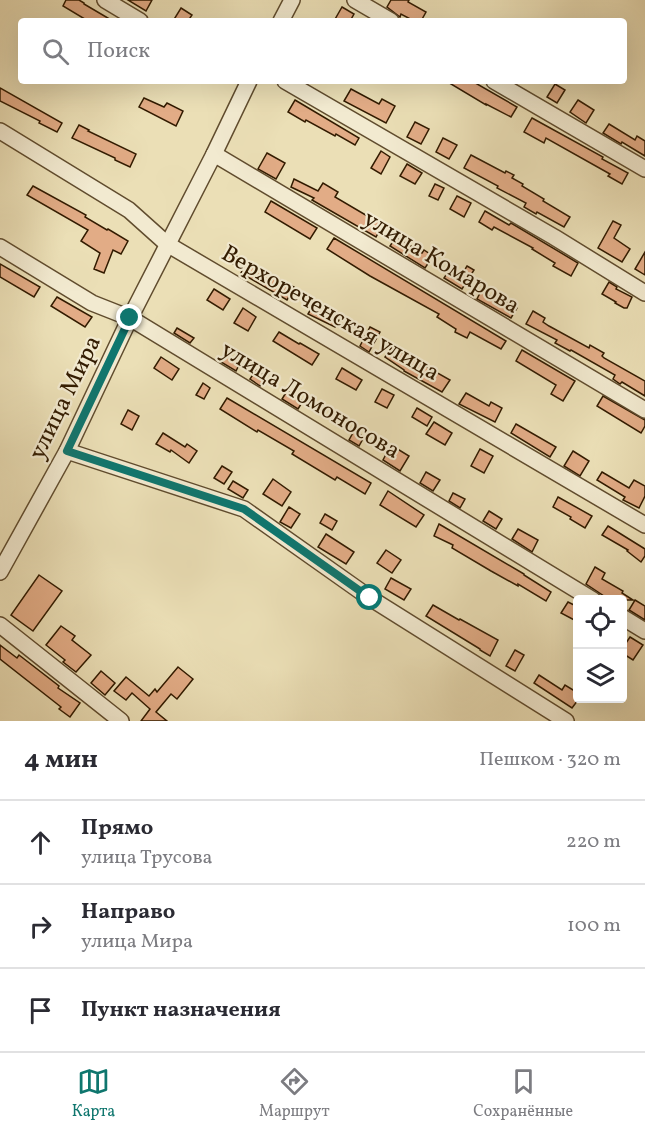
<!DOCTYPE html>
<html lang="ru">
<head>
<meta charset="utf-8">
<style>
  :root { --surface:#fff; --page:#f2f2f3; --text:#2b2b33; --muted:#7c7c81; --line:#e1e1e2; --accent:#0f766e }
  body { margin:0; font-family:Vollkorn,serif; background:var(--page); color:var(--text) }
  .controls { position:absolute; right:18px; bottom:18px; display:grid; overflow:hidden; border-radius:6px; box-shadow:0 6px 24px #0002 }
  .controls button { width:54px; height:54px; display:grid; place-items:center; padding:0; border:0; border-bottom:2px solid var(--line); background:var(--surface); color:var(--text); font:30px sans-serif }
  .stop { position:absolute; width:18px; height:18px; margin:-14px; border:4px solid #0f766e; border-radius:50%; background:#fff }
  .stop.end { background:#0f766e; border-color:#fff; box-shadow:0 2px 6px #0008 }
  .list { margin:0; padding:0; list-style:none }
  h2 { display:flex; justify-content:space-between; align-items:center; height:78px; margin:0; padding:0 24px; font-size:26px }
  h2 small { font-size:20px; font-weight:400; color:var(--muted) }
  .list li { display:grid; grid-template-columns:39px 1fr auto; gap:18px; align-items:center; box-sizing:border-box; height:84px; padding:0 24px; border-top:2px solid var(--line) }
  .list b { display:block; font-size:22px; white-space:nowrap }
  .list p { margin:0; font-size:20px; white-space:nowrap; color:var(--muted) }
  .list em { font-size:20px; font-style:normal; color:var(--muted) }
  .icon { flex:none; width:33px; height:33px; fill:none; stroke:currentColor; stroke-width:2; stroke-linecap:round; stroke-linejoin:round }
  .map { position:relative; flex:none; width:645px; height:721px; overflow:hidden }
  .search { position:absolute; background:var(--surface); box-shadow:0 6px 24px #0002; left:18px; right:18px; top:18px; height:66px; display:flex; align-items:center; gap:15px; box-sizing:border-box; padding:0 21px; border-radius:6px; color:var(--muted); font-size:22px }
  .sheet { height:330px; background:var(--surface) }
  nav { display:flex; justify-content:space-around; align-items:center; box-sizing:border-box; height:84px; border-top:2px solid var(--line); background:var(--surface); font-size:16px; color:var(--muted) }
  nav a { display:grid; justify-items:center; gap:3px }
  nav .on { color:var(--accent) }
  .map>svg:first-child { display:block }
  .building { fill:#e2ac86; stroke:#321b00; stroke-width:1.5 }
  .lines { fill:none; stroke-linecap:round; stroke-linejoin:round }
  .minor-casing { stroke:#604c2e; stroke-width:18 }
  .minor { stroke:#f2ead0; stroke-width:15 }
  .route { stroke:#0f766e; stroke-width:8 }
  .labels { text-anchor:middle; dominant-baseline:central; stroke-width:4.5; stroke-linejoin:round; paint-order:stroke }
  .street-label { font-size:24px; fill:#321b00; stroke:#f2ead0 }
</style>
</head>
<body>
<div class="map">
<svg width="645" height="721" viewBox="0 0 645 721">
  <rect width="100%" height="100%" fill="#ebdfb6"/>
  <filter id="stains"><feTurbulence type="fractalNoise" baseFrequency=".00333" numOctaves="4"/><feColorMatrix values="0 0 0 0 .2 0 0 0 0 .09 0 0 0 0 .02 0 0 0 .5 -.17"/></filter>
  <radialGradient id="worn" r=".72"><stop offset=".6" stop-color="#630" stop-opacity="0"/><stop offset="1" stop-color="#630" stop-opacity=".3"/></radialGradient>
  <g class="building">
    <polygon points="66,0 79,0 84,3 84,4 113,21 88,21 63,6"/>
    <polygon points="128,0 152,0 146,11"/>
    <polygon points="391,0 409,0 408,2 426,12 421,21 414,21 401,14 400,17 387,7"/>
    <polygon points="342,7 354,14 350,21 334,21"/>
    <polygon points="181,8 192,15 188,21 173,21"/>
    <polygon points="446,81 472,81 517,107 511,117 486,104 486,105"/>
    <polygon points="555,84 565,90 557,103 547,97"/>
    <polygon points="0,88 62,123 57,132 39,123 40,121 0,101"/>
    <polygon points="351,89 379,104 382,99 395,106 386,123 344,101"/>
    <polygon points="144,98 164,107 167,103 183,111 176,126 139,107"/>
    <polygon points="295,100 359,138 355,145 336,134 335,136 306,120 305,122 288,112"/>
    <polygon points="578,100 594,110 586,123 570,112"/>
    <polygon points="532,118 603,157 602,159 628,173 622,184 608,176 610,174 546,138 544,143 524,132"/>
    <polygon points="415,122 429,129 421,144 407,137"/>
    <polygon points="609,124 635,140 637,136 645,141 645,156 622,142 621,144 603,133"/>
    <polygon points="79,125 89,130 88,131 136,154 130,167 115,160 115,158 72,138"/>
    <polygon points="443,138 457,145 449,159 436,152"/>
    <polygon points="381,151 390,157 381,174 371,168"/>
    <polygon points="267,153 285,163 276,179 258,169"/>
    <polygon points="471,155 505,173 506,171 514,175 512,178 523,184 522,186 544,199 543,201 570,217 564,227 537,212 536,214 524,207 526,203 497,188 498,186 464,168"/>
    <polygon points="407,164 422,173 415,184 400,176"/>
    <polygon points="294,179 318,191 323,183 338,192 335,197 369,217 371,215 384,222 376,237 312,200 314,198 291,187"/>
    <polygon points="435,184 444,188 438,200 429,196"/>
    <polygon points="33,186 86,215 85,217 107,230 108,229 128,241 121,254 113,250 104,273 94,269 100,253 81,241 88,230 27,195"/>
    <polygon points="457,196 471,203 464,217 450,209"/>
    <polygon points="271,201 317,228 310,239 265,212"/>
    <polygon points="485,211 509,225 511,223 578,263 571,276 553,266 555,263 532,249 533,248 494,227 492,230 479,222"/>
    <polygon points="613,221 621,225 614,238 630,249 622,262 598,248"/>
    <polygon points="396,237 422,253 424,250 433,256 425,268 390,246"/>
    <polygon points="334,238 506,341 501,349 470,332 467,338 455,332 456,329 437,317 439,314 370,276 327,249"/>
    <polygon points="226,251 248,262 248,261 270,273 269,274 294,287 287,300 241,273 243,269 222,258"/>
    <polygon points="645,252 645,275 635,269"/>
    <polygon points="0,264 40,287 34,297 0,277"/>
    <polygon points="467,266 474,270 462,289 444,278 450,269 461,276"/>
    <polygon points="609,282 617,287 616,289 632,297 627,308 624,308 615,303 616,302 602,294"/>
    <polygon points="214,289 230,299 223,310 207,300"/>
    <polygon points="481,291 499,302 501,299 517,308 511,318 477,299"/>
    <polygon points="57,297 92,317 85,327 51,306"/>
    <polygon points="315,302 322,307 320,310 339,320 335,327 308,314"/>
    <polygon points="243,308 256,317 248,331 234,323"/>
    <polygon points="533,311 545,318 543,322 549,326 589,348 590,345 604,353 602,356 604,358 645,381 645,396 622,382 620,384 613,379 615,375 571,350 570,351 555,343 557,340 526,324"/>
    <polygon points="370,327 380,332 369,352 360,346"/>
    <polygon points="177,328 194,338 190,343 174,333"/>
    <polygon points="279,332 299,344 300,343 319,354 312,365 273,341"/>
    <polygon points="394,344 403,350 402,353 450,380 442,392 404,371 404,370 385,357"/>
    <polygon points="522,350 575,381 563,401 551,394 556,385 516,361"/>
    <polygon points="225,354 240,363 236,371 221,362"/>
    <polygon points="161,357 179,369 172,380 154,368"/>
    <polygon points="342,368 362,380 356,390 336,379"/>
    <polygon points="256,370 266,376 260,386 250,379"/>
    <polygon points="203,383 210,388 204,399 196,395"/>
    <polygon points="382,389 394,395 387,408 375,402"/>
    <polygon points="287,391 303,401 298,409 282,399"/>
    <polygon points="466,393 489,406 491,402 502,408 495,422 459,404"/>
    <polygon points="603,396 645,420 645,426 641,433 597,406"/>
    <polygon points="227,398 371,483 365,494 337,477 335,480 292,454 294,451 258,430 257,432 220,409"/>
    <polygon points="417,408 432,417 427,426 412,417"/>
    <polygon points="128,410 139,416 132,430 121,424"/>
    <polygon points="434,422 452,433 445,445 426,434"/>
    <polygon points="516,424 556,447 550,457 511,433"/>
    <polygon points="354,431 364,437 359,446 349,440"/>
    <polygon points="163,433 185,447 187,444 197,451 189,463 171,450 170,452 156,444"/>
    <polygon points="391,445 409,456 400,471 383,460"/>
    <polygon points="480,449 493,456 484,473 471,466"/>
    <polygon points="573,451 589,461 580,476 564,466"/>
    <polygon points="222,466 232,472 224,484 214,478"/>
    <polygon points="426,472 440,480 433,491 420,483"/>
    <polygon points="602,472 629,488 634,480 645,486 645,496 639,508 623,500 625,497 597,480"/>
    <polygon points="273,479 291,492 282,506 263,494"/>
    <polygon points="233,481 248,490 243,498 228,489"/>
    <polygon points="388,491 424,515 416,527 380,505"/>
    <polygon points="453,493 465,499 460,508 449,501"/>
    <polygon points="558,497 592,516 585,528 570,519 571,517 553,507"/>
    <polygon points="289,507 300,514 291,528 280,522"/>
    <polygon points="489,511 502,519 496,529 483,521"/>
    <polygon points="325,514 337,521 332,530 320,523"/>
    <polygon points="439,524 524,574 524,575 551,592 546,601 518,584 518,586 491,571 452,548 453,545 434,536"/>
    <polygon points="608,526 645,549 645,556 641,562 627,551 628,550 602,535"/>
    <polygon points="518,529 538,540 532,552 512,539"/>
    <polygon points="326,534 354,552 346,564 318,547"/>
    <polygon points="386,550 401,560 392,573 377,563"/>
    <polygon points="595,567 605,573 602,579 623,591 622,593 633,600 610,600 586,584"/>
    <polygon points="39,575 62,591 33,631 11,615"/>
    <polygon points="391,578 411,589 404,600 385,589"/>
    <polygon points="635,600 645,606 645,620 629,610"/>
    <polygon points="568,602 578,607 578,622 561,613"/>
    <polygon points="433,605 459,620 460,619 498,640 490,656 480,650 480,649 426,616"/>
    <polygon points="61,626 75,636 72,640 91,655 76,672 63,662 65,660 46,645"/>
    <polygon points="630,637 643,645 633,660 622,653 622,649"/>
    <polygon points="0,645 17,658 19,655 59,686 58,688 80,703 70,717 59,709 61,707 0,659"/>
    <polygon points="515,650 524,655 515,671 506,666"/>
    <polygon points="178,667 193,679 177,699 171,694 156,712 167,721 141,721 150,709 132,693 126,700 114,691 126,677 149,696 155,689 157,692"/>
    <polygon points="101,671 115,683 105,695 91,683"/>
    <polygon points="539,675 562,690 565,685 578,693 578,700 572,708 534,683"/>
  </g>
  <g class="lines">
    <g class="minor-casing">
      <g id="minor">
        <polyline points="105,0 140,21"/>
        <polyline points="355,0 391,21"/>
        <polyline points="281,21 292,0"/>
        <polyline points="285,81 554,237 645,293"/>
        <polyline points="494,81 645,169"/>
        <polyline points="0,131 129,210 167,244 645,525"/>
        <polyline points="214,154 645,410"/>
        <polyline points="0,247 92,303 130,318 593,600"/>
        <polyline points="67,451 244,509 370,598 566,721"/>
        <polyline points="0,572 67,451 130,318 214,154 249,81"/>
        <polyline points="622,617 645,631"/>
        <polyline points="0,625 121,721"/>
      </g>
    </g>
    <use href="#minor" class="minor"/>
  </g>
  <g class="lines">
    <polyline class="route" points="130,318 67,451 244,509 370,598"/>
  </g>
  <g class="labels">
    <g class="street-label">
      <text transform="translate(441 263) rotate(31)">улица Комарова</text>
      <text transform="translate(330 314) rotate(30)">Верхореченская улица</text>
      <text transform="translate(66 398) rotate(-64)">улица Мира</text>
      <text transform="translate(310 401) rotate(31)">улица Ломоносова</text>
    </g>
  </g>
  <rect width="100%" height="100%" filter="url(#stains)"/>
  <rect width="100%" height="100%" fill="url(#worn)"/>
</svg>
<div class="controls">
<button><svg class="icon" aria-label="locate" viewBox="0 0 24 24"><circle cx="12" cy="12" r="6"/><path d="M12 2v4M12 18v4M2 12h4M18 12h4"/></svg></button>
<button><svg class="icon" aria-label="layers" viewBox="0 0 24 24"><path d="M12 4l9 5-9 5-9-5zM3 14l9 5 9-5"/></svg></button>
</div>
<div class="stop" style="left:370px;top:598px"></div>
<div class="stop end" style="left:130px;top:318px"></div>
<div class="search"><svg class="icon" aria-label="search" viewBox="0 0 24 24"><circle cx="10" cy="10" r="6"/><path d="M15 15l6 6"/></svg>Поиск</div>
</div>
<section class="sheet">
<h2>4 мин<small>Пешком · 320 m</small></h2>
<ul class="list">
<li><svg class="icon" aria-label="ahead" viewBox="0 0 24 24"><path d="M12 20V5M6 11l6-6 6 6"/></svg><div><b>Прямо</b><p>улица Трусова</p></div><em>220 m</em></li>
<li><svg class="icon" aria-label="right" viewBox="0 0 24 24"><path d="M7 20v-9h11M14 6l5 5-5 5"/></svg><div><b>Направо</b><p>улица Мира</p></div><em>100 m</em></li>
<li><svg class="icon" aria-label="arrive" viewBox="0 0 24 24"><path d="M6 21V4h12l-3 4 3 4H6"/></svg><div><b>Пункт назначения</b></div></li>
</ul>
</section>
<nav>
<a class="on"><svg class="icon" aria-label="map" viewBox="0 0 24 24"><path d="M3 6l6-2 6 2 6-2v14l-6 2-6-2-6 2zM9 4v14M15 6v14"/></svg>Карта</a>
<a><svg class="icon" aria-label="directions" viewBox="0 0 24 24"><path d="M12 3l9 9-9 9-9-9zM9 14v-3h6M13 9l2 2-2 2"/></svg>Маршрут</a>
<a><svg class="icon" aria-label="saved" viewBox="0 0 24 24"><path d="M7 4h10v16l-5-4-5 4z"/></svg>Сохранённые</a>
</nav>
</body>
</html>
